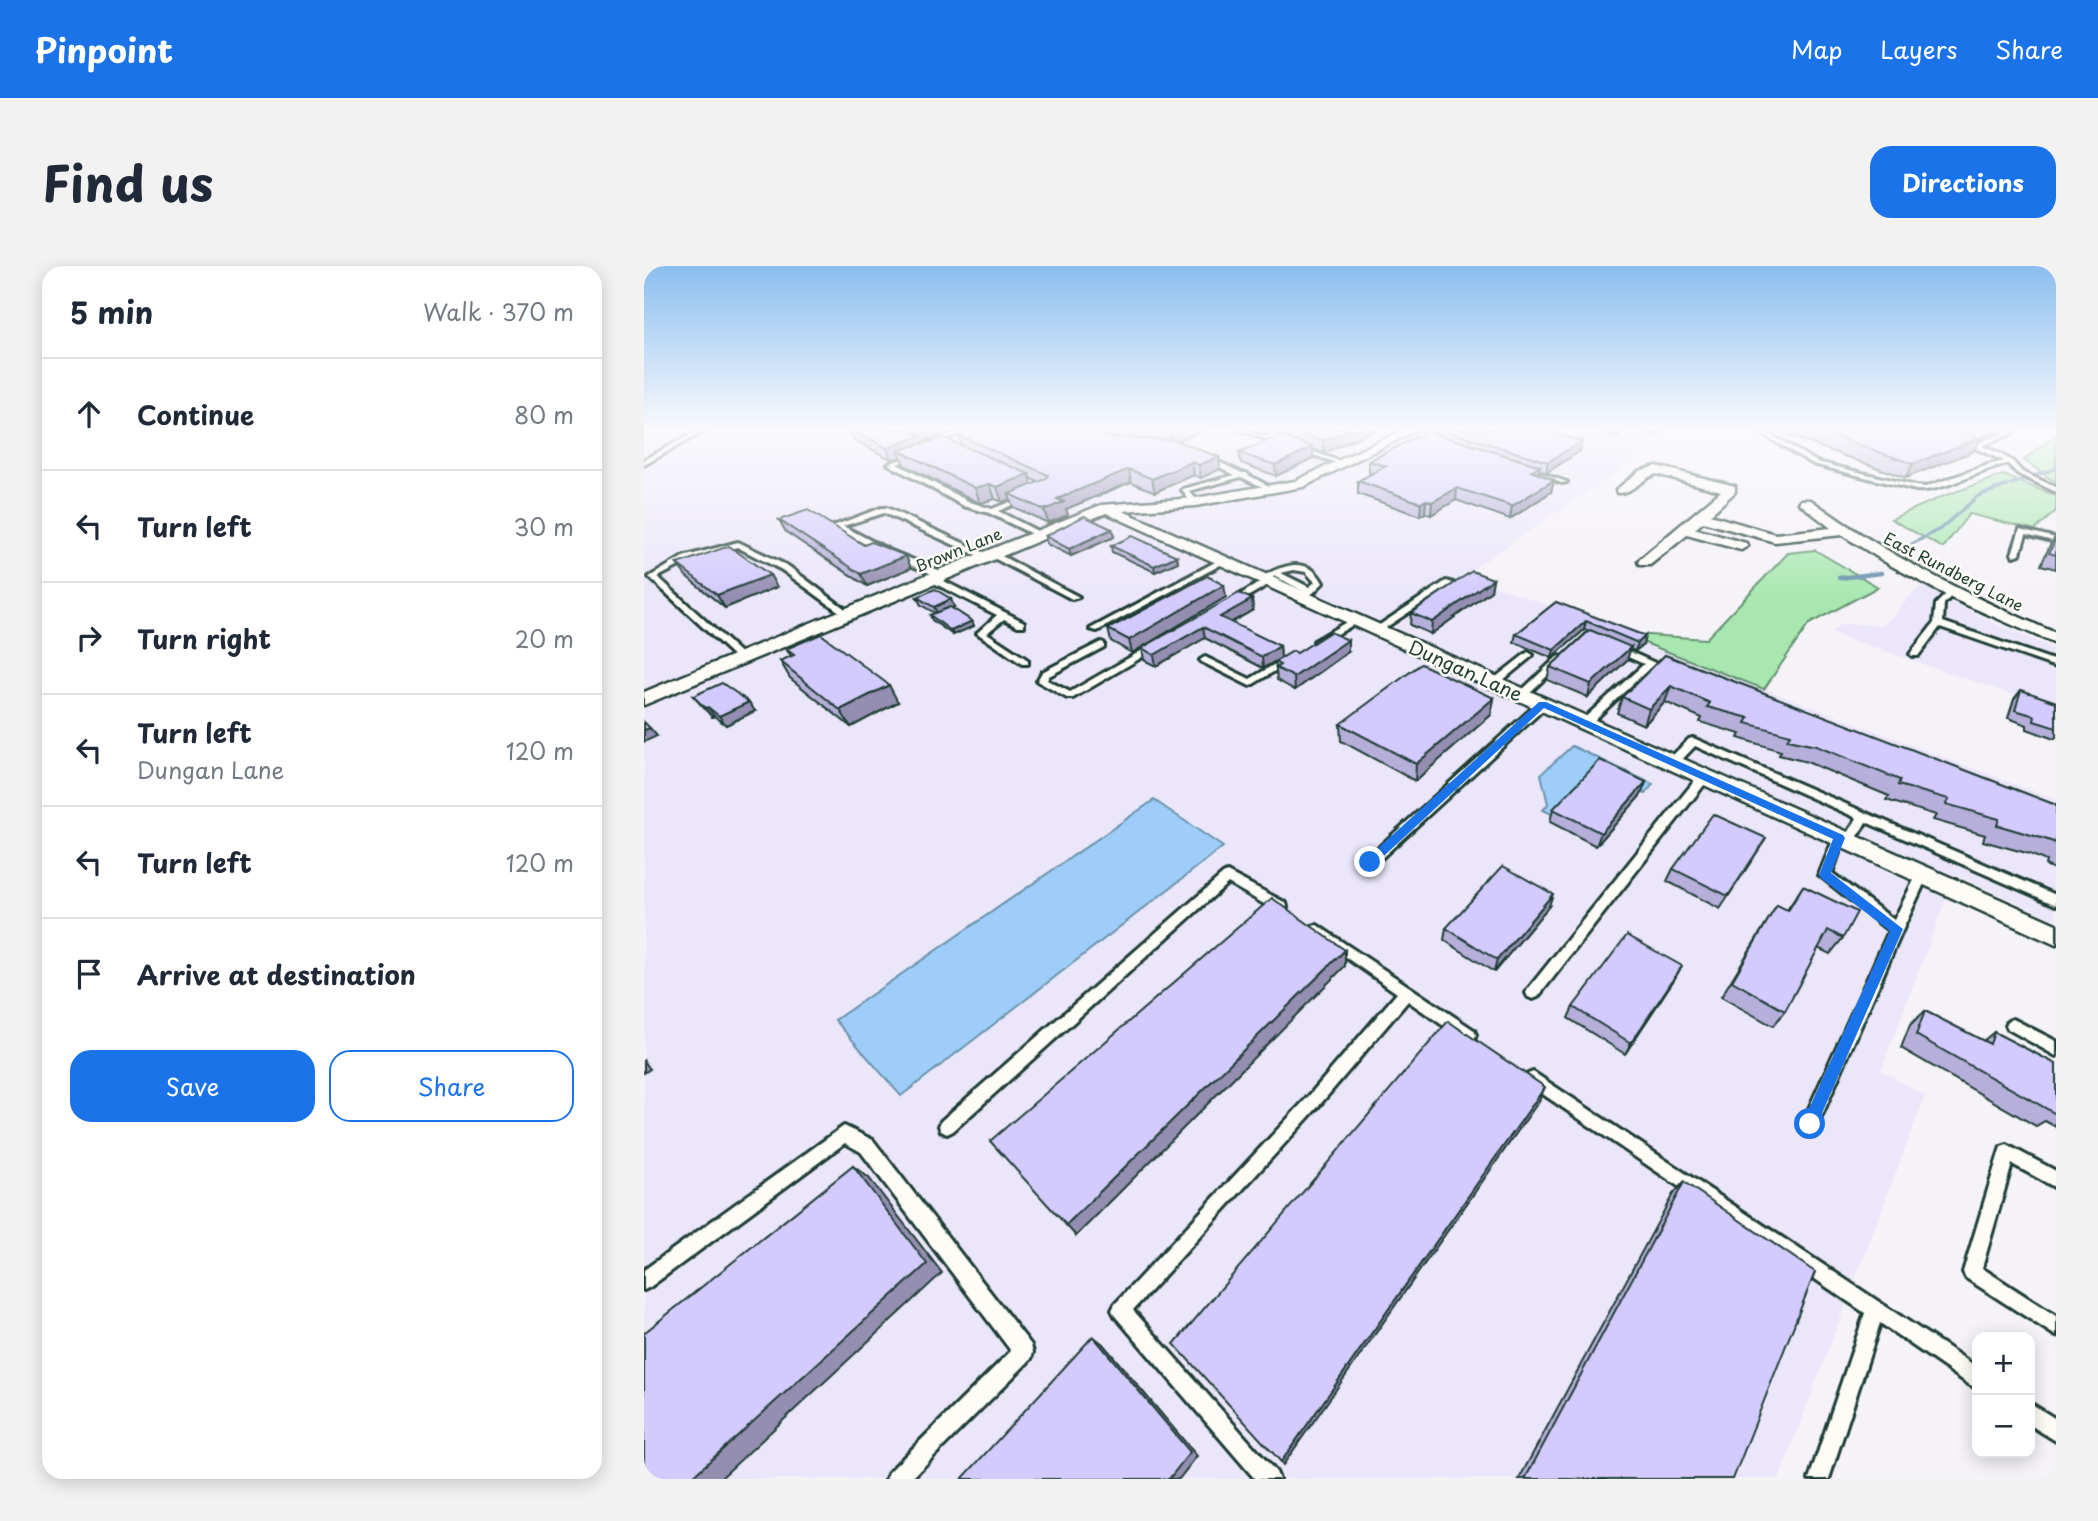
<!DOCTYPE html>
<html lang="en">
<head>
<meta charset="utf-8">
<style>
  :root { --surface:#fff; --page:#f2f2f3; --text:#1f2937; --muted:#747a83; --line:#e0e1e3; --accent:#1a73e8 }
  body { margin:0; font-family:"Playpen Sans",sans-serif; background:var(--page); color:var(--text) }
  .controls { position:absolute; right:21px; bottom:21px; display:grid; overflow:hidden; border-radius:14px; box-shadow:0 4px 18px #0003 }
  .controls button { width:63px; height:63px; display:grid; place-items:center; padding:0; border:0; border-bottom:2px solid var(--line); background:var(--surface); color:var(--text); font:35px sans-serif }
  .stop { position:absolute; width:21px; height:21px; margin:-16px; border:5px solid #1a73e8; border-radius:50%; background:#fff }
  .stop.end { background:#1a73e8; border-color:#fff; box-shadow:0 2px 7px #0008 }
  .list { margin:0; padding:0; list-style:none }
  h2 { display:flex; justify-content:space-between; align-items:center; height:91px; margin:0; padding:0 28px; font-size:30px }
  h2 small { font-size:23px; font-weight:400; color:var(--muted) }
  .list li { display:grid; grid-template-columns:46px 1fr auto; gap:21px; align-items:center; box-sizing:border-box; height:112px; padding:0 28px; border-top:2px solid var(--line) }
  .list b { display:block; font-size:26px; white-space:nowrap }
  .list p { margin:0; font-size:23px; white-space:nowrap; color:var(--muted) }
  .list em { font-size:23px; font-style:normal; color:var(--muted) }
  .actions { display:flex; gap:14px; padding:21px 28px }
  .actions a { flex:1; padding:16px 0; border:2px solid var(--accent); border-radius:21px; text-align:center; font-size:24px; color:var(--accent) }
  .actions .main { background:var(--accent); color:#fff }
  .icon { flex:none; width:38px; height:38px; fill:none; stroke:currentColor; stroke-width:2; stroke-linecap:round; stroke-linejoin:round }
  .map { position:relative; flex:none; width:1412px; height:1213px; overflow:hidden; border-radius:21px }
  header { display:flex; align-items:center; gap:42px; box-sizing:border-box; height:98px; padding:0 35px; background:var(--accent); color:#fff }
  header strong { font-size:33px }
  nav { display:flex; gap:38px; margin-inline-start:auto; font-size:24px }
  .intro { display:flex; align-items:center; justify-content:space-between; box-sizing:border-box; height:168px; padding:0 42px }
  h1 { margin:0; font-size:49px }
  .button { padding:18px 32px; border-radius:21px; background:var(--accent); color:#fff; font-size:24px; font-weight:700 }
  main { display:flex; gap:42px; padding:0 42px }
  aside { flex:1; background:var(--surface); border-radius:21px; box-shadow:0 4px 18px #0003 }
  .map>svg:first-child { display:block }
  .built { fill:#ebe6fa }
  .green { fill:#a8e8b0; stroke:#649272; stroke-width:2 }
  .water { fill:#9ecdfa; stroke:#6b93ab; stroke-width:2 }
  .lines { fill:none; stroke-linecap:round; stroke-linejoin:round }
  .stream-far1 { stroke:#6b93ab; stroke-width:3.5 }
  .stream { stroke:#6b93ab; stroke-width:4.5 }
  .lane-casing { stroke:#1f3d34; stroke-width:6 }
  .street-casing { stroke:#1f3d34; stroke-width:5 }
  .lane { fill:#fdfcf7; fill-rule:evenodd }
  .street { fill:#fdfcf7; fill-rule:evenodd }
  .wall { fill:#b5afda; stroke:#1f3d34; stroke-width:2; fill-rule:evenodd }
  .shaded-wall { fill:#948eb1; stroke:#1f3d34; stroke-width:2 }
  .building { fill:#d3cbfd; stroke:#1f3d34; stroke-width:2 }
  .route { fill:#1a73e8 }
  .labels { text-anchor:middle; dominant-baseline:central; stroke-width:5; stroke-linejoin:round; paint-order:stroke }
  .far-street-label { font-size:16px; fill:#1f3d34; stroke:#fdfcf7 }
  .street-label { font-size:19px; fill:#1f3d34; stroke:#fdfcf7 }
</style>
</head>
<body>
<header>
<strong>Pinpoint</strong>
<nav><a>Map</a><a>Layers</a><a>Share</a></nav>
</header>
<div class="intro"><h1>Find us</h1><a class="button">Directions</a></div>
<main>
<aside>
<h2>5 min<small>Walk · 370 m</small></h2>
<ul class="list">
<li><svg class="icon" aria-label="ahead" viewBox="0 0 24 24"><path d="M12 20V5M6 11l6-6 6 6"/></svg><div><b>Continue</b></div><em>80 m</em></li>
<li><svg class="icon" aria-label="left" viewBox="0 0 24 24"><path d="M17 20v-9H6M10 6l-5 5 5 5"/></svg><div><b>Turn left</b></div><em>30 m</em></li>
<li><svg class="icon" aria-label="right" viewBox="0 0 24 24"><path d="M7 20v-9h11M14 6l5 5-5 5"/></svg><div><b>Turn right</b></div><em>20 m</em></li>
<li><svg class="icon" aria-label="left" viewBox="0 0 24 24"><path d="M17 20v-9H6M10 6l-5 5 5 5"/></svg><div><b>Turn left</b><p>Dungan Lane</p></div><em>120 m</em></li>
<li><svg class="icon" aria-label="left" viewBox="0 0 24 24"><path d="M17 20v-9H6M10 6l-5 5 5 5"/></svg><div><b>Turn left</b></div><em>120 m</em></li>
<li><svg class="icon" aria-label="arrive" viewBox="0 0 24 24"><path d="M6 21V4h12l-3 4 3 4H6"/></svg><div><b>Arrive at destination</b></div></li>
</ul>
<div class="actions"><a class="main">Save</a><a>Share</a></div>
</aside>
<div class="map">
<svg width="1412" height="1213" viewBox="0 0 1412 1213">
  <rect width="100%" height="100%" fill="#f5f2f8"/>
  <filter id="ink" filterUnits="userSpaceOnUse"><feTurbulence type="fractalNoise" baseFrequency=".0143" numOctaves="2"/><feDisplacementMap in="SourceGraphic" scale="14" xChannelSelector="R" yChannelSelector="G"/><feConvolveMatrix kernelMatrix="1 2 1 2 8 2 1 2 1" color-interpolation-filters="sRGB"/></filter>
  <g filter="url(#ink)">
    <g class="built">
      <polygon points="32,163 1003,163 1030,168 821,308 1412,534 1412,654 1311,609 1237,804 1281,830 1135,1213 0,1213 0,171"/>
      <polygon points="1277,319 1356,360 1412,383 1412,443 1187,367 1197,358 1240,359"/>
    </g>
    <g class="green">
      <polygon points="1412,169 1412,217 1380,194"/>
      <polygon points="1359,209 1412,230 1412,245 1391,264 1325,248 1299,282 1247,253 1297,231"/>
      <polygon points="1171,284 1234,321 1165,358 1120,423 975,367 1062,373 1144,287"/>
    </g>
    <g class="water">
      <polygon points="928,480 1009,518 1001,528 950,504 908,548 899,544 904,538 897,508"/>
      <polygon points="510,534 579,581 257,830 191,754"/>
    </g>
    <g class="lines">
      <polyline class="stream-far1" points="1268,278 1296,263 1334,230 1412,202"/>
      <polyline class="stream" points="1195,312 1237,307"/>
      <g class="lane-casing">
        <g id="lane">
          <polygon points="57,163 64,163 0,199 0,194"/>
          <polygon points="322,163 330,163 285,178 280,177"/>
          <path d="M592,163C603,162 611,169 621,170C631,170 641,163 651,163L629,172L701,197L696,198Z"/>
          <polygon points="962,163 968,163 975,168 970,169"/>
          <polygon points="1010,163 1016,163 1011,167 1007,167"/>
          <path d="M1110,163H1117L1173,196L1272,220L1281,221L1347,198L1360,195L1315,175L1318,173L1332,178L1367,164L1369,167L1338,180L1356,188L1368,195L1378,206L1412,221V226L1374,208L1364,198C1336,203 1298,227 1272,224L1169,198Z"/>
          <polygon points="272,188 277,189 253,198 326,236 348,243 381,230 385,230 385,232 354,245 399,268 392,270 345,247 320,240 244,198"/>
          <polygon points="560,189 598,207 603,207 604,209 632,224 627,225 597,211 545,225 555,236 548,238 538,224 539,223 591,209 558,192 557,191"/>
          <polygon points="877,202 881,202 923,216 918,217 877,204"/>
          <polygon points="237,242 243,242 343,288 350,286 435,331 428,333 346,290 339,292 240,247 199,260 245,284 299,306 299,310 293,310 239,288 189,260"/>
          <polygon points="1376,263 1412,272 1412,276 1382,268 1376,288 1369,290 1368,288"/>
          <polygon points="94,276 144,300 208,348 201,350 138,304 93,281 45,295 14,311 102,392 100,394 94,394 5,311 39,291"/>
          <polygon points="577,293 584,295 453,365 446,363"/>
          <path d="M650,299C665,299 672,304 679,317L669,327L658,333L654,330L659,325L631,310L626,313L628,315L627,317L588,340L581,338L618,315L616,313C626,305 637,301 650,299ZM650,304L662,306L671,316L665,321L637,307Z"/>
          <polygon points="284,310 290,310 380,356 380,360 374,360 360,353 343,367 384,394 384,398 378,398 333,367 353,349 284,314"/>
          <polygon points="802,315 809,317 735,366 728,364"/>
          <polygon points="1307,323 1311,326 1300,338 1299,356 1412,395 1412,401 1296,361 1274,390 1268,390 1266,388 1290,357 1292,338"/>
          <polygon points="711,351 714,352 714,356 678,377 672,377 670,375"/>
          <polygon points="457,376 460,377 460,381 405,410 403,414 426,426 509,378 512,377 517,380 429,432 423,432 393,415 398,406"/>
          <polygon points="971,379 1011,397 945,459 937,459 937,455 1000,398 968,384 968,380"/>
          <polygon points="884,386 889,389 887,391 853,419 847,419 847,415"/>
          <polygon points="916,390 921,393 919,395 881,431 875,431 875,427 913,391"/>
          <polygon points="561,391 606,413 641,392 644,391 649,394 606,420 558,396 556,394"/>
          <polygon points="899,435 903,436 903,440 730,599 722,599 720,596 722,593 895,436"/>
          <polygon points="1049,472 1412,629 1412,639 1222,556 1209,579 1205,580 1199,576 1188,607 1250,654 1274,606 1282,606 1284,609 1259,663 1172,863 1166,866 1160,863 1158,858 1245,665 1175,609 1191,569 1199,569 1200,574 1213,552 1051,480 1032,500 1024,500 1023,497 1024,494 1045,473"/>
          <polygon points="1060,507 1065,511 1064,514 894,731 889,733 884,731 882,727 884,723 1056,508"/>
          <polygon points="583,606 642,637 643,641 642,645 632,645 584,617 309,865 303,868 297,865 295,860 297,855 579,608"/>
          <polygon points="673,659 830,764 832,769 830,774 825,775 820,774 764,735 673,842 489,1044 632,1206 635,1213 611,1213 471,1050 468,1044 471,1038 663,832 753,727 668,668 666,664 668,660"/>
          <polygon points="1369,753 1412,775 1412,790 1364,763 1362,759 1364,755"/>
          <polygon points="889,806 1333,1101 1333,1122 1326,1119 1236,1057 1185,1213 1165,1213 1221,1047 884,818 881,813 884,808"/>
          <polygon points="200,860 229,874 387,1079 389,1086 387,1093 267,1213 242,1213 245,1206 367,1085 217,886 201,877 6,1021 0,1024 0,1004"/>
          <polygon points="1363,879 1412,905 1412,922 1368,898 1338,1002 1412,1050 1412,1070 1322,1012 1319,1006 1355,887 1357,881"/>
          <polygon points="1386,1137 1412,1153 1412,1175 1386,1159"/>
        </g>
      </g>
      <g class="street-casing">
        <g id="street">
          <polygon points="761,163 775,163 659,221 551,240 479,245 1412,658 1412,679 462,247 0,439 0,426 282,309 457,239 551,232 651,215"/>
          <path d="M1012,200L1091,220V226L1066,249L1131,268L1187,262L1155,237L1157,234H1167C1243,290 1325,330 1412,367V378L1309,333L1246,299L1198,269L1131,276L1059,256L1051,263L1102,277L1104,280L1097,284L1043,269L1006,299H996L994,296L996,293L1077,225L1012,208C998,212 988,228 973,227L972,224L995,205Z"/>
        </g>
      </g>
      <use href="#lane" class="lane"/>
      <use href="#street" class="street"/>
    </g>
    <g class="wall">
      <path d="M205,163H315L279,175L280,177L318,179L314,169L327,163H564L532,175L576,203L557,212L550,209L511,226L487,216L422,243L424,249L404,257L369,241L366,233L358,236L351,233L336,237L260,199L257,191L248,194L210,174ZM386,212L394,216L388,219Z"/>
      <polygon points="732,163 680,187 669,183 669,192 632,210 597,197 595,187 647,174 646,164"/>
      <polygon points="793,163 892,163 936,185 902,207 895,204 894,208 910,214 907,226 866,253 812,234 787,249 781,247 776,250 714,228 714,215 728,208 725,207 725,195 792,168"/>
      <polygon points="1127,163 1313,163 1312,163 1319,165 1352,165 1349,168 1335,175 1328,186 1261,212"/>
      <polygon points="135,254 220,279 267,302 223,320 142,266"/>
      <polygon points="468,263 470,271 427,290 403,278 401,270"/>
      <polygon points="1412,270 1412,303 1397,299 1406,279"/>
      <polygon points="467,280 533,290 534,296 511,306 468,286"/>
      <polygon points="33,298 133,321 81,342 42,310"/>
      <polygon points="849,313 847,325 787,368 766,359 767,347"/>
      <polygon points="273,331 310,341 308,342 328,355 330,360 309,369 288,354 286,349 291,347 277,339"/>
      <polygon points="582,331 488,387 467,375 464,363"/>
      <polygon points="608,333 609,344 587,357 636,380 637,392 619,402 561,372 512,400 500,394 498,382"/>
      <polygon points="912,336 999,379 991,385 986,383 983,394 944,431 903,414 906,401 944,365 940,364 908,392 870,376 872,368"/>
      <polygon points="142,383 254,436 207,461 146,412 136,395 147,390"/>
      <polygon points="704,386 651,424 633,414 631,396 653,387"/>
      <polygon points="1021,389 1412,539 1412,604 1401,599 1402,595 1386,588 1339,575 1341,569 1289,554 1292,549 1242,534 1245,530 1163,496 1135,489 1137,485 1094,472 1096,468 1056,456 1058,452 1021,436 1000,459 973,447 978,431"/>
      <polygon points="1377,424 1412,436 1412,471 1410,473 1383,463 1383,459 1364,452 1370,433"/>
      <polygon points="49,430 111,445 82,459 70,450 68,451"/>
      <polygon points="850,432 847,449 771,515 697,475 696,458"/>
      <polygon points="1002,516 997,529 952,580 906,556 909,543"/>
      <polygon points="1114,585 1076,643 1023,615 1029,603"/>
      <polygon points="1159,620 1199,672 1186,688 1174,682 1141,745 1129,760 1077,731 1133,639 1143,644"/>
      <polygon points="905,640 850,706 800,674 802,662"/>
      <polygon points="1031,712 981,788 924,752 929,741"/>
      <polygon points="1281,745 1339,775 1350,766 1412,798 1412,861 1401,855 1392,860 1257,782 1266,759"/>
      <polygon points="1040,916 1089,1213 875,1213 1029,928"/>
    </g>
    <g class="shaded-wall">
      <polygon points="272,163 315,163 279,175 282,182 254,184 257,191 248,194 243,182 271,167"/>
      <polygon points="532,163 564,163 527,177 525,165"/>
      <polygon points="708,163 732,163 680,187 679,175"/>
      <polygon points="1352,165 1349,168 1335,175 1328,186 1261,212 1269,198"/>
      <polygon points="938,175 936,185 902,207 904,196"/>
      <polygon points="669,181 669,192 632,210 631,199"/>
      <polygon points="575,191 576,203 557,212 555,199"/>
      <polygon points="548,196 550,209 511,226 508,213"/>
      <polygon points="896,200 894,212 887,205"/>
      <polygon points="485,203 487,216 422,243 424,249 404,257 400,244 413,233"/>
      <polygon points="385,208 389,223 365,228 366,233 358,236 353,221"/>
      <polygon points="910,214 907,226 866,253 868,240"/>
      <polygon points="346,218 351,233 336,237 331,222"/>
      <polygon points="813,222 812,234 787,249 788,236"/>
      <polygon points="782,234 781,247 776,250 777,237"/>
      <polygon points="468,263 470,271 427,290 425,283"/>
      <polygon points="262,290 267,302 223,320 217,308"/>
      <polygon points="533,290 534,296 511,306 510,300"/>
      <polygon points="126,309 133,321 81,342 73,329"/>
      <polygon points="849,313 847,325 787,368 788,356"/>
      <polygon points="580,319 582,331 488,387 485,374"/>
      <polygon points="307,333 310,341 294,349 290,341"/>
      <polygon points="608,333 609,344 577,362 576,351"/>
      <polygon points="328,355 330,360 309,369 307,365"/>
      <polygon points="942,355 940,364 908,392 910,384"/>
      <polygon points="559,361 561,372 512,400 510,389"/>
      <polygon points="1001,370 999,379 991,385 994,377"/>
      <polygon points="704,374 704,386 651,424 650,411"/>
      <polygon points="636,380 637,392 619,402 618,391"/>
      <polygon points="987,381 983,394 944,431 947,418"/>
      <polygon points="245,419 254,436 207,461 196,444"/>
      <polygon points="1027,420 1021,436 1000,459 1005,443"/>
      <polygon points="850,432 847,449 771,515 772,498"/>
      <polygon points="105,436 111,445 82,459 75,450"/>
      <polygon points="64,441 70,450 68,451 61,442"/>
      <polygon points="6,462 13,470 0,476 0,464"/>
      <polygon points="1002,516 997,529 952,580 957,567"/>
      <polygon points="909,628 905,640 850,706 853,694"/>
      <polygon points="701,684 701,700 432,970 422,959"/>
      <polygon points="1038,700 1031,712 981,788 987,777"/>
      <polygon points="0,795 6,803 0,807"/>
      <polygon points="901,821 895,835 639,1199 637,1196"/>
      <polygon points="209,900 225,912 298,1007 76,1213 46,1213"/>
      <polygon points="449,1070 459,1078 553,1190 535,1213 525,1213"/>
    </g>
    <g class="building">
      <polygon points="206,163 275,163 272,163 271,167 277,170 243,182"/>
      <polygon points="327,163 441,163 463,171 530,174 575,191 555,199 548,196 508,213 485,203 413,233 420,236 400,244 365,228 402,213 404,209 314,169"/>
      <polygon points="470,163 532,163 525,165"/>
      <polygon points="649,163 708,163 679,175 646,164"/>
      <polygon points="796,163 892,163 938,175 904,196"/>
      <polygon points="1170,163 1311,163 1336,172 1269,198"/>
      <polygon points="1325,163 1344,163 1352,165 1335,172 1318,165"/>
      <polygon points="783,165 896,200 887,205 910,214 868,240 813,222 788,236 782,234 777,237 714,215 742,200 725,195"/>
      <polygon points="635,170 669,181 631,199 595,187"/>
      <polygon points="300,172 385,208 353,221 346,218 331,222 254,184"/>
      <polygon points="164,244 220,279 227,276 262,290 217,308 135,254"/>
      <polygon points="440,250 468,263 425,283 401,270"/>
      <polygon points="488,270 533,290 510,300 467,280"/>
      <polygon points="1412,272 1412,289 1405,287"/>
      <polygon points="85,280 126,309 73,329 33,298"/>
      <polygon points="828,305 849,313 788,356 767,347"/>
      <polygon points="563,310 580,319 485,374 464,363"/>
      <polygon points="291,323 307,333 290,341 273,331"/>
      <polygon points="595,327 608,333 576,351 636,380 618,391 559,361 510,389 498,382"/>
      <polygon points="912,336 1001,370 994,377 942,355 910,384 872,368"/>
      <polygon points="306,341 328,355 307,365 286,349"/>
      <polygon points="946,364 987,381 947,418 906,401"/>
      <polygon points="686,366 704,374 650,411 632,402 636,399 631,396 649,385 653,387"/>
      <polygon points="177,368 245,419 196,444 136,395 150,389 142,383"/>
      <polygon points="1021,389 1412,539 1412,577 1401,573 1353,559 1355,553 1302,538 1305,533 1254,519 1256,514 1172,480 1143,474 1146,469 1102,457 1105,452 1063,441 1066,437 1027,420 1005,443 978,431"/>
      <polygon points="777,398 850,432 772,498 696,458"/>
      <polygon points="78,417 105,436 75,450 64,441 61,442 49,430"/>
      <polygon points="1377,424 1412,436 1412,462 1390,455 1391,450 1371,444"/>
      <polygon points="0,456 6,462 0,464"/>
      <polygon points="956,494 1002,516 957,567 909,543"/>
      <polygon points="1069,548 1122,572 1084,630 1029,603"/>
      <polygon points="859,600 909,628 853,694 802,662"/>
      <polygon points="1159,620 1213,646 1199,672 1184,664 1141,745 1088,715 1133,639 1144,645"/>
      <polygon points="628,632 701,684 422,959 346,875"/>
      <polygon points="983,669 1038,700 987,777 929,741"/>
      <polygon points="1281,745 1346,778 1350,766 1412,798 1412,848 1272,769"/>
      <polygon points="804,755 901,821 637,1196 530,1078"/>
      <polygon points="209,900 283,998 46,1213 0,1213 0,1067"/>
      <polygon points="1040,916 1171,1006 1089,1213 881,1213"/>
      <polygon points="449,1070 546,1186 525,1213 318,1213"/>
    </g>
  </g>
  <linearGradient id="sky" x2="0" y2="1"><stop stop-color="#8abeef"/><stop offset="0.49" stop-color="#faf9fc"/><stop offset="1" stop-color="#faf9fc" stop-opacity="0"/></linearGradient>
  <rect width="1412" height="332" fill="url(#sky)"/>
  <polygon class="route" points="895,436 902,436 1199,569 1201,572 1187,607 1259,663 1171,863 1166,865 1160,863 1158,858 1246,665 1177,612 1175,609 1189,573 900,442 730,599 722,599 722,593"/>
  <g class="labels">
    <g class="far-street-label">
      <text transform="translate(314 283) rotate(-22)">Brown Lane</text>
      <text transform="translate(1310 305) rotate(27)">East Rundberg Lane</text>
    </g>
    <g class="street-label">
      <text transform="translate(822 404) rotate(24)">Dungan Lane</text>
    </g>
  </g>
</svg>
<div class="controls">
<button>+</button>
<button>−</button>
</div>
<div class="stop" style="left:1166px;top:858px"></div>
<div class="stop end" style="left:726px;top:596px"></div>
</div>
</main>
</body>
</html>
